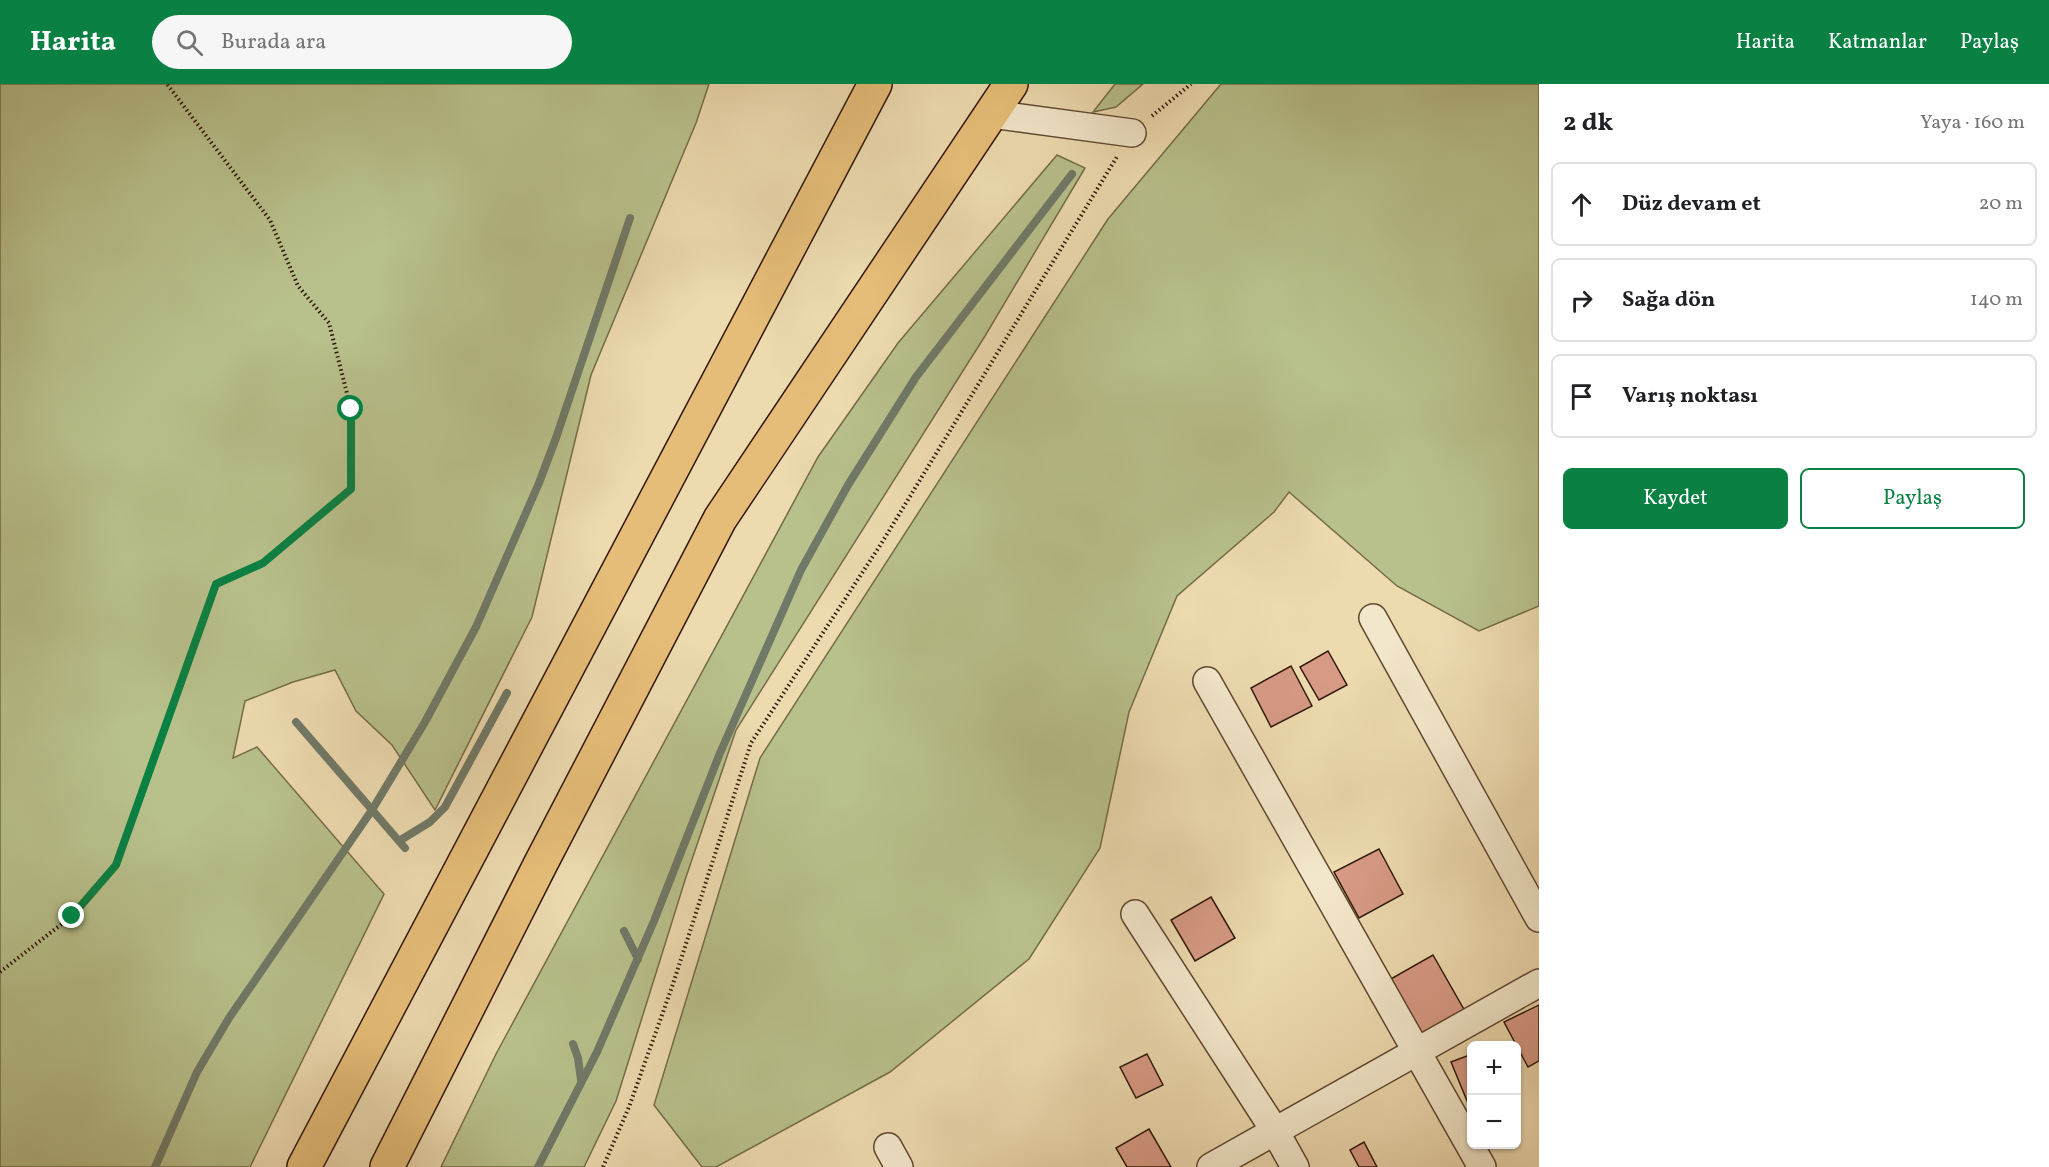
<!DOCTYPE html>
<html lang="tr">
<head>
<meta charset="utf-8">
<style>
  :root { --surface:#fff; --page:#f6f6f6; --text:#202124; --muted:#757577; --line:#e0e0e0; --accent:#0b8043 }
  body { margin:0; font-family:Vollkorn,serif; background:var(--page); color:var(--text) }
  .controls { position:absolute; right:18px; bottom:18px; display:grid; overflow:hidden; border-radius:9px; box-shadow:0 2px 4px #0004 }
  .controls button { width:54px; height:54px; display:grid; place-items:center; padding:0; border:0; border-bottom:2px solid var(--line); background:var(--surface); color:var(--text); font:30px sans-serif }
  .stop { position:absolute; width:18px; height:18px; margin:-14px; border:4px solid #0b8043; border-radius:50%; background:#fff }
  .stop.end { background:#0b8043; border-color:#fff; box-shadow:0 2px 6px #0008 }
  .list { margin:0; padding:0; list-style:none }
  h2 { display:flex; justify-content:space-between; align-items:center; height:78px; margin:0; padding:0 24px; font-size:26px }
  h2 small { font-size:20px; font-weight:400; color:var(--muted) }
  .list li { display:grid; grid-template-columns:39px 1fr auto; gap:18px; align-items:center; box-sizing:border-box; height:84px; margin:0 12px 12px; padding:0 12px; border:2px solid var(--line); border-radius:9px }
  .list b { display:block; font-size:22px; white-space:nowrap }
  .list em { font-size:20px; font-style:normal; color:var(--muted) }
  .actions { display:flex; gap:12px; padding:18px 24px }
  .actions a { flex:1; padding:14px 0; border:2px solid var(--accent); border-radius:9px; text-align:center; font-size:21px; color:var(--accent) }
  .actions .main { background:var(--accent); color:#fff }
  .icon { flex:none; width:33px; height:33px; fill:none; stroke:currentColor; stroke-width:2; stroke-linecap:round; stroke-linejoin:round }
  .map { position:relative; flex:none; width:1539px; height:1083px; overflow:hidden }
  header { display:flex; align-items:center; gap:36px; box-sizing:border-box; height:84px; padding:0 30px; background:var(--accent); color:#fff }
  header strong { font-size:28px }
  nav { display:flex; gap:33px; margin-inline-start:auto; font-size:21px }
  .search { width:420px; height:54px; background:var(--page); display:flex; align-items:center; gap:15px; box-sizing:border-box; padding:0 21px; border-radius:33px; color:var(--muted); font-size:22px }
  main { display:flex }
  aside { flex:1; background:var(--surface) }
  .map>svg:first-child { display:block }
  .green { fill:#b8c08b; stroke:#746c48; stroke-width:1.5 }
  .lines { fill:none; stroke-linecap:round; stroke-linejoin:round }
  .stream { stroke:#707967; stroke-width:8 }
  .building { fill:#d79a85; stroke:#301706; stroke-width:1.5 }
  .minor-casing { stroke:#5f4830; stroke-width:30 }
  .highway-casing { stroke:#301706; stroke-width:36 }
  .path { stroke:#301706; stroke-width:4; stroke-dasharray:1.5 3; stroke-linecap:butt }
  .minor { stroke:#f3e7cb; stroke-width:27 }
  .highway { stroke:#e6bd78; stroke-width:33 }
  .route { stroke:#0b8043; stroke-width:8 }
</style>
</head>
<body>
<header>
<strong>Harita</strong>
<div class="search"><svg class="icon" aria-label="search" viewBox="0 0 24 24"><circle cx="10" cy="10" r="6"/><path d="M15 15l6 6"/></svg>Burada ara</div>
<nav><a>Harita</a><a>Katmanlar</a><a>Paylaş</a></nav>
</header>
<main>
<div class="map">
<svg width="1539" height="1083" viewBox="0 0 1539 1083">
  <rect width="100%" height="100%" fill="#eddaaf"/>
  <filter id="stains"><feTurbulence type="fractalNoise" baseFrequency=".00333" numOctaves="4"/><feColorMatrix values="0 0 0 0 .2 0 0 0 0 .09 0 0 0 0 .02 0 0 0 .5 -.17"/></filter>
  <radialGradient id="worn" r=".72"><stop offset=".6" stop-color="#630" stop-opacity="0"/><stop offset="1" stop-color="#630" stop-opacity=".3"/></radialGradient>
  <g class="green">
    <polygon points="0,0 709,0 696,39 591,291 532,533 435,726 392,661 356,627 335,586 293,598 245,617 233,674 257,663 384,810 250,1083 0,1083"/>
    <polygon points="1115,0 1143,0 1116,23 1093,28"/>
    <polygon points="1221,0 1539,0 1539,522 1479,547 1397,502 1289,408 1274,428 1177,512 1129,628 1100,764 1029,875 890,988 716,1083 702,1083 654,1021 760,674 1108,135"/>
    <polygon points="1057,71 1085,84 985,252 736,646 686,793 616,1017 584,1083 441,1083 496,970 818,373 898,259"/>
  </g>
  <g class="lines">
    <g class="stream">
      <polyline points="296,638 405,764"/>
      <polyline points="399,757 430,738 445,723 507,609"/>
      <polyline points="624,847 638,875"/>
      <polyline points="573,960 578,974 581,996"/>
      <polyline points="155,1083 197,988 229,934 372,726 425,638 476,543 539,399 556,354 630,134"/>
      <polyline points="538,1083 597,968 654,837 720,669 801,486 848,401 916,293 1072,90"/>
    </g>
  </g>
  <g class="building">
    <polygon points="1328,567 1347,601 1319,616 1300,583"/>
    <polygon points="1291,582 1312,622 1271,643 1251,604"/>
    <polygon points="1379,765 1403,810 1359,834 1334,788"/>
    <polygon points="1211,813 1235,854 1195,877 1171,836"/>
    <polygon points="1433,871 1466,929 1422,954 1389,896"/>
    <polygon points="1539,921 1539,977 1528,983 1504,938"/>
    <polygon points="1147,970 1163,1001 1136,1014 1120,983"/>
    <polygon points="1472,970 1472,1024 1470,1024 1451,978"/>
    <polygon points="1149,1045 1171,1083 1127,1083 1116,1064"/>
    <polygon points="1364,1058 1377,1083 1359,1083 1350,1066"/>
  </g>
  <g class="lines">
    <g class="minor-casing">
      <g id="minor">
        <polyline points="991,30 1132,49"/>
        <polyline points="1373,534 1539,834"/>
        <polyline points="1207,597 1482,1083"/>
        <polyline points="1135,830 1275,1047 1295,1083"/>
        <polyline points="888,1063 899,1083"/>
        <polyline points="1211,1083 1539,899"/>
      </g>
    </g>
    <g class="highway-casing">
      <g id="highway">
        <polyline points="304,1083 875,0"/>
        <polyline points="387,1083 541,779 720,435 1011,0"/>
      </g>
    </g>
    <g class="path">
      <polyline points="1152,32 1191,0"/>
      <polyline points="0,888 72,832 116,781 216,500 263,479 351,404 351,325 329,239 298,202 270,136 167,0"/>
      <polyline points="603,1083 629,1023 672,903 751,659 881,460 1118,71"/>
    </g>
    <use href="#minor" class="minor"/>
    <use href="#highway" class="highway"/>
  </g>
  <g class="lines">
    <polyline class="route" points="72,832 116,781 216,500 263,479 351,405 351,325"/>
  </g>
  <rect width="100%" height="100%" filter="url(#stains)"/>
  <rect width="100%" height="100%" fill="url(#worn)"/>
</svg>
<div class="controls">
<button>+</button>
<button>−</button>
</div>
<div class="stop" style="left:351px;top:325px"></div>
<div class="stop end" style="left:72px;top:832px"></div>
</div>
<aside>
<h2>2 dk<small>Yaya · 160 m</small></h2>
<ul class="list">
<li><svg class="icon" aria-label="ahead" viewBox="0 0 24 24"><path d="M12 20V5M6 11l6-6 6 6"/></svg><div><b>Düz devam et</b></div><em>20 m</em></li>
<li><svg class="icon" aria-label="right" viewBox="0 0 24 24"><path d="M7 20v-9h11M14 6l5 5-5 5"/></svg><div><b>Sağa dön</b></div><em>140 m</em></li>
<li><svg class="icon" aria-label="arrive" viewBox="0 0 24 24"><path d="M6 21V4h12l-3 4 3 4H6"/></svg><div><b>Varış noktası</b></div></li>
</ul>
<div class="actions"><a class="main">Kaydet</a><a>Paylaş</a></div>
</aside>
</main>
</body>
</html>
